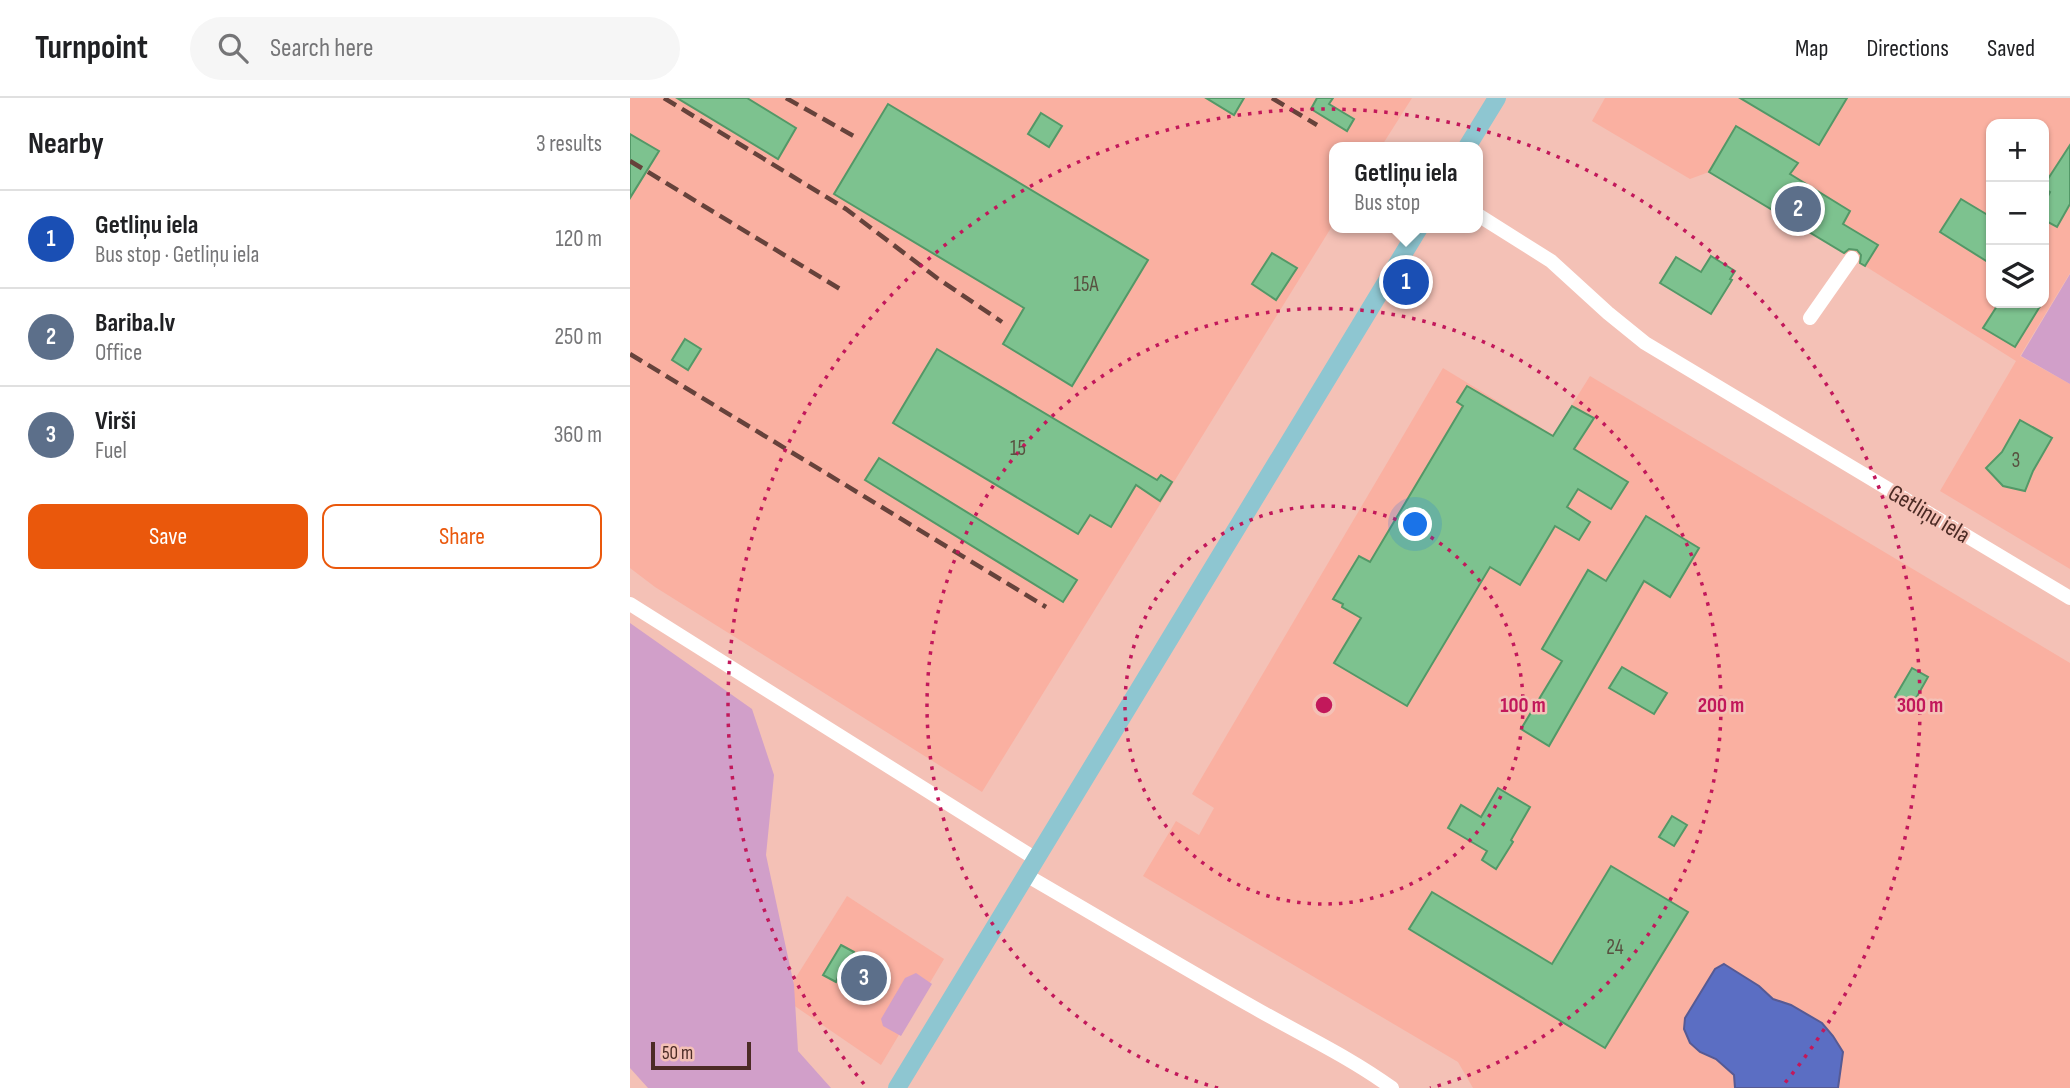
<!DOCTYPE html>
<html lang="en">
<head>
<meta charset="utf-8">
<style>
  :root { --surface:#fff; --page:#f6f6f6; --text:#202124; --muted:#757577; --line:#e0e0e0; --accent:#ea580c }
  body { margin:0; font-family:"Sofia Sans Condensed",sans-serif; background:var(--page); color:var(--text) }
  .controls { position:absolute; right:21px; top:21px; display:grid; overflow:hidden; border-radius:14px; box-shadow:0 2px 5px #0004 }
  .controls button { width:63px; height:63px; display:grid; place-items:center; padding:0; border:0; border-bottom:2px solid var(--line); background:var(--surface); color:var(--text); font:35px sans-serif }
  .scale { position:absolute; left:21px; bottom:18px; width:100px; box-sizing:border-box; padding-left:7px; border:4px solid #4c2b25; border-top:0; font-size:19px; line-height:24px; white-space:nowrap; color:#4c2b25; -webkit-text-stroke:5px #f4c1b6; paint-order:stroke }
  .you { position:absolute; left:786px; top:427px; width:24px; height:24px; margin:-18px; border:5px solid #fff; border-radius:50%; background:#1a73e8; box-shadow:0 0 0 10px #1a73e833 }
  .badge { display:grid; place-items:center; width:46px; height:46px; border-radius:50%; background:var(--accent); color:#fff; font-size:23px; font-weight:700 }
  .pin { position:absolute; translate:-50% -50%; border:4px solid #fff; box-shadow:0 2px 7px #0006 }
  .popup { position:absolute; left:699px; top:44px; width:154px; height:91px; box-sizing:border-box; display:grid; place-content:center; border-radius:14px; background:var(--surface); filter:drop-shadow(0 2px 5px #0005); font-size:23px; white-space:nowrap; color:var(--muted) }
  .popup b { font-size:26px; color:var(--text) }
  .popup::after { content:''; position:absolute; left:50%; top:100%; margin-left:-14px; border:14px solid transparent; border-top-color:var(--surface) }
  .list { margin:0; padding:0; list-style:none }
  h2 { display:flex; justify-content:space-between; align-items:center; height:91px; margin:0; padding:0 28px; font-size:30px }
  h2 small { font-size:23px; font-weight:400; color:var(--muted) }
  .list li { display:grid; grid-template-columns:46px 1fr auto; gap:21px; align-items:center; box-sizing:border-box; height:98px; padding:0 28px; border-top:2px solid var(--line) }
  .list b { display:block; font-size:26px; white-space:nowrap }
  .list p { margin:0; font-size:23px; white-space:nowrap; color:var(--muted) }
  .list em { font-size:23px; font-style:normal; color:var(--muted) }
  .actions { display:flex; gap:14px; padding:21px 28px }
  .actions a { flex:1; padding:16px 0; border:2px solid var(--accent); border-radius:14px; text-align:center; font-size:24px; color:var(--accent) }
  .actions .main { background:var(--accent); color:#fff }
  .icon { flex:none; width:38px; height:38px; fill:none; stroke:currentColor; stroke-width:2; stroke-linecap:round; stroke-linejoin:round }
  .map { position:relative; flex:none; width:1440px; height:990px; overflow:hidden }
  header { display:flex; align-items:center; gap:42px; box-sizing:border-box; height:98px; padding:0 35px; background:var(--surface); border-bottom:2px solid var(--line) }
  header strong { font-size:33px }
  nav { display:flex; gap:38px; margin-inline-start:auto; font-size:24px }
  .search { width:490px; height:63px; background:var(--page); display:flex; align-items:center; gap:18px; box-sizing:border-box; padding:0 24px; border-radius:38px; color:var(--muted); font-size:26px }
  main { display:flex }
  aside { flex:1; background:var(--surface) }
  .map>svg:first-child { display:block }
  .built { fill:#fab0a1; fill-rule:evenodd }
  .green { fill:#d19fc9 }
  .water { fill:#5b6ec3; stroke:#565a94; stroke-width:2 }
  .building { fill:#7dc28f; stroke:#539867; stroke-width:2 }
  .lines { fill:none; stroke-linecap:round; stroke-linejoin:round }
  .minor { stroke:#fff; stroke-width:14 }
  .major { stroke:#8ec6d1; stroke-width:18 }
  .rail { stroke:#66423b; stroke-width:4.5; stroke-dasharray:14 7; stroke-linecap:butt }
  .ring { fill:none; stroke:#c2185b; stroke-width:3.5; stroke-dasharray:3.5 7 }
  .labels { text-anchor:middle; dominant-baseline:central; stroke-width:5; stroke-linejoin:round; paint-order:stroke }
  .number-label { font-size:21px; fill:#585140 }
  .street-label { font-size:24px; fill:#4c2b25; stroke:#f4c1b6 }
  .centre { fill:#c2185b; stroke:#f4c1b6; stroke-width:3.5 }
  .ring-label { font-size:21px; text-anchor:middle; font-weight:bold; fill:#c2185b; stroke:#f4c1b6; stroke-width:5; stroke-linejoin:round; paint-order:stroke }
</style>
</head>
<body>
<header>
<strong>Turnpoint</strong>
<div class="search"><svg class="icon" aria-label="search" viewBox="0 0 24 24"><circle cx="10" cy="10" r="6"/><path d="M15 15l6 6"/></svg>Search here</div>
<nav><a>Map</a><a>Directions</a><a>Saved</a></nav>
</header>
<main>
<aside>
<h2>Nearby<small>3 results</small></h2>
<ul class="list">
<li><span class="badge" style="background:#1a4fb4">1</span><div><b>Getliņu iela</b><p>Bus stop · Getliņu iela</p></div><em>120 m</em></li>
<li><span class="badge" style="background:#5c6f8a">2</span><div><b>Bariba.lv</b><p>Office</p></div><em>250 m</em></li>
<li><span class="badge" style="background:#5c6f8a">3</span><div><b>Virši</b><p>Fuel</p></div><em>360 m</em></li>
</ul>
<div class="actions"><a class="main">Save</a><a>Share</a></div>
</aside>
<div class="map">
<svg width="1440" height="990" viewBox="0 0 1440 990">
  <rect width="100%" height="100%" fill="#f4c1b6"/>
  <g class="built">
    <polygon points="0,0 782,0 751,49 704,49 704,125 352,694 25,489 0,470"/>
    <path d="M975,0H1440V175L1390,258L1440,286V471L1310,393L1386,263L1235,168L1079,74L1060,81L962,23ZM1361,26H1414V205H1361Z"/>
    <polygon points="813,270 923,337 960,278 1440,565 1440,990 843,990 828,964 513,778 546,723 569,737 584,710 562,696"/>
    <polygon points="217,798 314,861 251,967 153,900"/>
  </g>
  <g class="green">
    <polygon points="1440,176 1440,286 1391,258"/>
    <polygon points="0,525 122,611 144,677 136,757 164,887 168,953 201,990 18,990 0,970"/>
    <polygon points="286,875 302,886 271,938 253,928 251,921 275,880"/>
  </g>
  <polygon class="water" points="1094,866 1129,888 1143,901 1161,907 1192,925 1203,938 1213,954 1208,990 1105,990 1104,977 1086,961 1070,954 1060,945 1054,931 1055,920 1085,871"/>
  <g class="building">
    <polygon points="47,0 117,0 166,30 148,61"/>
    <polygon points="576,0 614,0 604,17"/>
    <polygon points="687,0 703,0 699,6 724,21 717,33 681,11"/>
    <polygon points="1110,0 1217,0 1189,47"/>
    <polygon points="258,6 518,162 442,288 373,246 394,210 204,96"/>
    <polygon points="411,15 432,28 419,49 398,36"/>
    <polygon points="1106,28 1168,65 1160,76 1220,113 1213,126 1248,147 1235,168 1230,165 1231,157 1227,152 1219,151 1214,155 1079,74"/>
    <polygon points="0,36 29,53 0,100"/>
    <polygon points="1440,47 1440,106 1427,129 1414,122 1414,106 1420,94 1414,90 1414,87"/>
    <polygon points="1331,101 1361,119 1361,166 1310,134"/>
    <polygon points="642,155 667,170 646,202 622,186"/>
    <polygon points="1081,158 1105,173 1100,181 1102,182 1081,216 1030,185 1046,159 1071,174"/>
    <polygon points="1369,205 1412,205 1385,249 1353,230"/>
    <polygon points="55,241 71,251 58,272 42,262"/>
    <polygon points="307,251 527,382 531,377 542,384 530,403 506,387 481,429 460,417 448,436 263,325"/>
    <polygon points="837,288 923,338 942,308 964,320 944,351 998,384 981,411 948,391 937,409 960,424 949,442 925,428 890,487 860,469 777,608 704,565 731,520 712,509 713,506 703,501 729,458 740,464 833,308 827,304"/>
    <polygon points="1390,322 1422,340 1403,373 1395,393 1373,388 1356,370 1372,354"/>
    <polygon points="249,360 447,482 433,504 235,382"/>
    <polygon points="1016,418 1069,450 1040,499 1014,483 919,648 891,631 932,563 912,551 958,472 976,483"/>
    <polygon points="992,569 1037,595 1024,616 979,590"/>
    <polygon points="1282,570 1298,579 1281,609 1265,599"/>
    <polygon points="868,690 900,709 881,742 883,744 866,771 852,762 857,753 818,730 831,707 851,719"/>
    <polygon points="1042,718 1057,727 1044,748 1029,739"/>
    <polygon points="981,768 1058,814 975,950 779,831 802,794 922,866"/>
    <polygon points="211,847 224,854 221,859 248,875 236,896 208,879 206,884 193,877"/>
  </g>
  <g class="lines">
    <g class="minor">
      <polyline points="848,117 921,163 978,215 1015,245 1440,500"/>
      <polyline points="1180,220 1222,160"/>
      <polyline points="0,506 406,761"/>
      <path d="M396,777C472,821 547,866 623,909C670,936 718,958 762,990"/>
    </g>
    <g class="major">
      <polyline points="837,49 867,0"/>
      <polyline points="267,990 789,130"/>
    </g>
    <g class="rail">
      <polyline points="34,0 216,111 307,180 372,224"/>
      <polyline points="156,0 229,41"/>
      <polyline points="642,0 687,27"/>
      <polyline points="0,63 210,191"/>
      <polyline points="0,256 416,509"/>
    </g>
  </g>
  <g class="ring">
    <circle cx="694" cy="607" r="199"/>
    <path d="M588 990A397 397 0 1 1 800 990"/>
    <path d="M234 986A596 596 0 1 1 1154 986"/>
  </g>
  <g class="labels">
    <g class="number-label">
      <text x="456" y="186">15A</text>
      <text x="388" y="350">15</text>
      <text x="1386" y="362">3</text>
      <text x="985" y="849">24</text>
    </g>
    <g class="street-label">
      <text transform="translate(1299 416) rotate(31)">Getliņu iela</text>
    </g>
  </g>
  <circle cx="694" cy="607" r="10" class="centre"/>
  <g class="ring-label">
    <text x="893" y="614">100 m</text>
    <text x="1091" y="614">200 m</text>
    <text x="1290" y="614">300 m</text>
  </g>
</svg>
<div class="controls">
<button>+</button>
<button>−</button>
<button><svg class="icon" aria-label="layers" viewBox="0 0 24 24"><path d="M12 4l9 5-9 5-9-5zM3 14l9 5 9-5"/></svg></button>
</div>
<div class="scale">50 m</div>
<div class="you"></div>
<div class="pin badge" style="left:776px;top:184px;background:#1a4fb4">1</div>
<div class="popup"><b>Getliņu iela</b>Bus stop</div>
<div class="pin badge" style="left:1168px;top:111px;background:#5c6f8a">2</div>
<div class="pin badge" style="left:234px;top:880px;background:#5c6f8a">3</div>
</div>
</main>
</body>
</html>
